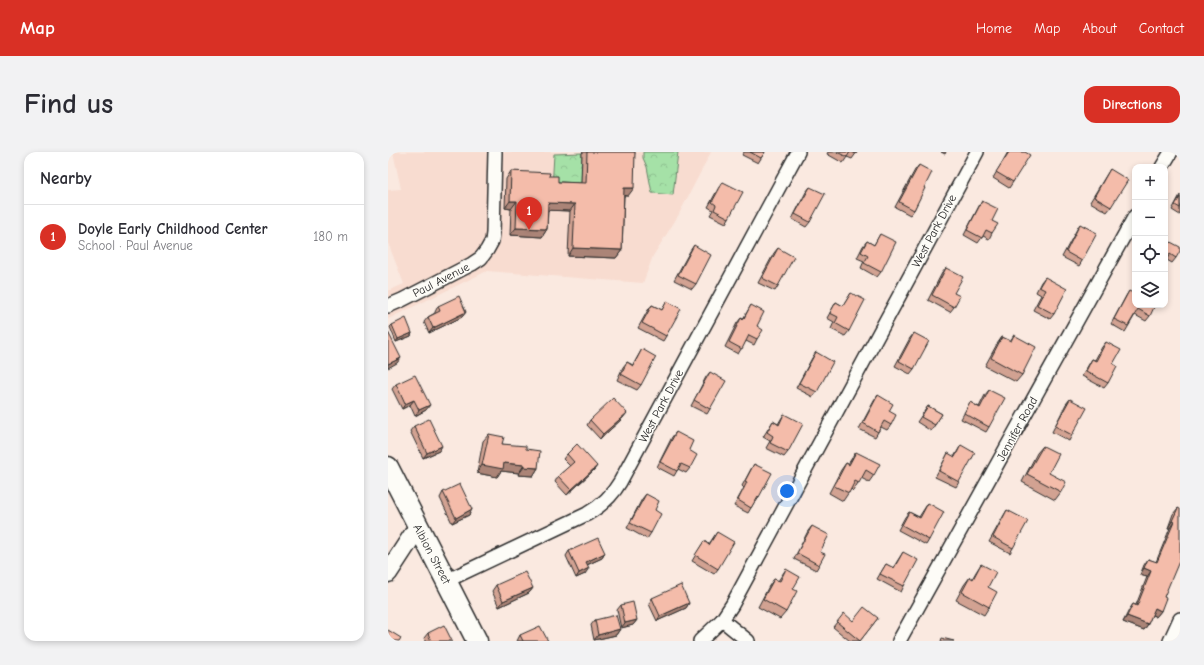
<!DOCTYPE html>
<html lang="en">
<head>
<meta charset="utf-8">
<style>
  :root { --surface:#fff; --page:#f2f2f3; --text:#2b2b33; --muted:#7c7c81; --line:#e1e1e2; --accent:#d93025 }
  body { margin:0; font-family:"Comic Neue",sans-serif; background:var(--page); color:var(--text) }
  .controls { position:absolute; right:12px; top:12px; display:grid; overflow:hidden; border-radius:8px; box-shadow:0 2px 6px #0003 }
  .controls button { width:36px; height:36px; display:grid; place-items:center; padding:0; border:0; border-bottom:1px solid var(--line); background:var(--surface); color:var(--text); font:20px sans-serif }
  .you { position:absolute; left:399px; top:339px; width:14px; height:14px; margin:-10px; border:3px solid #fff; border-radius:50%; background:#1a73e8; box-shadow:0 0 0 6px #1a73e833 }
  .badge { display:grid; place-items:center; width:26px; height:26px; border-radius:50%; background:var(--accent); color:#fff; font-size:13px; font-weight:700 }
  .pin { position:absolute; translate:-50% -33px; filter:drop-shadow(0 1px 2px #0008) }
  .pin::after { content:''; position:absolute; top:21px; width:14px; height:12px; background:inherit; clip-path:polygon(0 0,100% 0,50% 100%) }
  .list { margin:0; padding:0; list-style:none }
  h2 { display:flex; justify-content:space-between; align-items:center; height:52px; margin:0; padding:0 16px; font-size:17px }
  h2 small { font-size:13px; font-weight:400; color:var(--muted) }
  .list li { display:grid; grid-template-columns:26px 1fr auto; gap:12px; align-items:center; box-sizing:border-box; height:64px; padding:0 16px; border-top:1px solid var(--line) }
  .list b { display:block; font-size:15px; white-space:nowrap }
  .list p { margin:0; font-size:13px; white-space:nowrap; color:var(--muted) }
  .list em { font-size:13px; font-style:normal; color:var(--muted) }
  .icon { flex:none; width:22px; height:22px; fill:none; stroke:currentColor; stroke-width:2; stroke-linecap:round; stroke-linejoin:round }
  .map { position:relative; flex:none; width:792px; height:489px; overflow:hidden; border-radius:12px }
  header { display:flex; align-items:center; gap:24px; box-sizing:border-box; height:56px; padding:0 20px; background:var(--accent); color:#fff }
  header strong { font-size:19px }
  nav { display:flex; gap:22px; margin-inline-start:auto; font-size:14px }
  .intro { display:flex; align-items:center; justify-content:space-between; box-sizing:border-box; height:96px; padding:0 24px }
  h1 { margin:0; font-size:28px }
  .button { padding:10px 18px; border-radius:12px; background:var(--accent); color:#fff; font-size:14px; font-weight:700 }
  main { display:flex; gap:24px; padding:0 24px }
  aside { flex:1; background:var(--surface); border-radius:12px; box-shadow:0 2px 6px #0003 }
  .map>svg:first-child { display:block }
  .built { fill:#f8dcd0 }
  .park { fill:url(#park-crowns); stroke:#688669 }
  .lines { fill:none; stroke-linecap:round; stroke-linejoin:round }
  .minor-casing { stroke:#2b2b2b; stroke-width:16 }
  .secondary-casing { stroke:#2b2b2b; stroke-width:21 }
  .primary-casing { stroke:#2b2b2b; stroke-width:23 }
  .minor { stroke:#fdfcf7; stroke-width:13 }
  .secondary { stroke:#fdfcf7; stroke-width:18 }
  .primary { stroke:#fdfcf7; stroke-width:20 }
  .wall { fill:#d2a292; stroke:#2b2b2b }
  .shaded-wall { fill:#ab8477; stroke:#2b2b2b }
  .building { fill:#f4bcaa; stroke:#2b2b2b }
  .labels { text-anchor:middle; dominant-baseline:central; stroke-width:3; stroke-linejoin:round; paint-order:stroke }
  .street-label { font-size:12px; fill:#2b2b2b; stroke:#fdfcf7 }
</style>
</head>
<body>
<header>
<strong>Map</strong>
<nav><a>Home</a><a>Map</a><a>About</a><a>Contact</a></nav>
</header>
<div class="intro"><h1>Find us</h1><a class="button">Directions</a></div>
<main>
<aside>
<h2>Nearby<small></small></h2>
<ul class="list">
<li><span class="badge">1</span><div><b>Doyle Early Childhood Center</b><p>School · Paul Avenue</p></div><em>180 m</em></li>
</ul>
</aside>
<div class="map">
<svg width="792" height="489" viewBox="0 0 792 489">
  <defs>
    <pattern id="park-crowns" width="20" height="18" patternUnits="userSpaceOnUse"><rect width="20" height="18" fill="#a5e1a7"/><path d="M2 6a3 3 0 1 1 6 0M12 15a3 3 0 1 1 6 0" fill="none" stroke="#8ec190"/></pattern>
  </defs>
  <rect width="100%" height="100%" fill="#fae9e0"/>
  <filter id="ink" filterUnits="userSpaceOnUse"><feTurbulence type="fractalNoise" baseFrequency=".025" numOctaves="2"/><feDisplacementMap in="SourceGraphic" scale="8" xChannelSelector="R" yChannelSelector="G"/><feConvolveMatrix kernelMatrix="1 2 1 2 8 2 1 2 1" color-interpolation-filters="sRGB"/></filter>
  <g filter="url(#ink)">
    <polygon class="built" points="5,0 323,0 290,64 265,104 255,131 99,119 0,167 0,139 16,132 0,91 0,38 13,37"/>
    <g class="park">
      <polygon points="255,0 290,0 285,43 264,41 259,15 255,6"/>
      <polygon points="194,1 193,39 164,37 166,2"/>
    </g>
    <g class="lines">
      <g class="minor-casing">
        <g id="minor">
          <polyline points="774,15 783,0"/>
          <polyline points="0,154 14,148 84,112 93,106 99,98 104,89 105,81 107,0"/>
          <path d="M58,429L199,362C213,354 224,344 232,330L410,0"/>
          <polyline points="334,468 360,489"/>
          <polyline points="312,489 334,468 344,453 589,0"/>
          <polyline points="511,489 747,64"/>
          <polyline points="782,489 792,467"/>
        </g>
      </g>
      <g class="secondary-casing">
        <polyline id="secondary" points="0,421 30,375"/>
      </g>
      <g class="primary-casing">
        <polyline id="primary" points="0,315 89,489"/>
      </g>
      <use href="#minor" class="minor"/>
      <use href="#secondary" class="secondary"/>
      <use href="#primary" class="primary"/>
    </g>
    <g class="wall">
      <polygon points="195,0 247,0 240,44 236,44 234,98 228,106 180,104 182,59 160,58 159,77 154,85 122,83 123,57 117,56 118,27 123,19 161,24 170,30 193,31 194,1"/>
      <polygon points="356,0 377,0 370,11 354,3"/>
      <polygon points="440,0 469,0 464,7 459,5 455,11 439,2"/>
      <polygon points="553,0 558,0 557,2"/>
      <polygon points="620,0 637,0 625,30 621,36 605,26"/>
      <polygon points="531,13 536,36 526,58 522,63 507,55 527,18"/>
      <polygon points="722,17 723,55 719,60 702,50"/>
      <polygon points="335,30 341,66 338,71 322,63 325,58 320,55 331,35"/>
      <polygon points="422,35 422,70 418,75 404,67 418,40"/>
      <polygon points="792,43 792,63 784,58"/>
      <polygon points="594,49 604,69 604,81 601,87 595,84 590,91 576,83 591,54"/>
      <polygon points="692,72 694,109 691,114 674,105 689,77"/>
      <polygon points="492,82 493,120 489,125 473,116 476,109 469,106 475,94 479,89 486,93"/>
      <polygon points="777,87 788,106 784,111 779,108"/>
      <polygon points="306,93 308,132 304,137 286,128 302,99"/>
      <polygon points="390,96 390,134 387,139 370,131 386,101"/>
      <polygon points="558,116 566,141 566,155 562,160 540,148 554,121"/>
      <polygon points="657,125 666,162 662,167 645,158 653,143 648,140 653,130"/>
      <polygon points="741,139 762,164 758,169 747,163 737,180 723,172 738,144"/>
      <polygon points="463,141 461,179 457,184 443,177 446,170 439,166 448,150 455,154"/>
      <polygon points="279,149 278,184 275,189 250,176 260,158 264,153 274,158"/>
      <polygon points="363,153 369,174 369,187 366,193 358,189 350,202 337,195 349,171 353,166 355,167"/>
      <polygon points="50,154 78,160 74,165 41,181 36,170 40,165 47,161 47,160"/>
      <polygon points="4,173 24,181 23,184 8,190 2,175"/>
      <polygon points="526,181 526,217 522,222 507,214 522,186"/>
      <polygon points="626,183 634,223 628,230 597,214 609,192 614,185 622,189"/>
      <polygon points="718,190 725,212 720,231 716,236 694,224 701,212 704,207 707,208 714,195"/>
      <polygon points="254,197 253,233 249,238 229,228 235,215 239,210 245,213"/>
      <polygon points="428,200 429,240 425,245 408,236 424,206"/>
      <polygon points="322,220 322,257 319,262 303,254 318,225"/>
      <polygon points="8,232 38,258 27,264 22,253 14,257 4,237"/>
      <polygon points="601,238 601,275 598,280 573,267 582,250 591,255 597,243"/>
      <polygon points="490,243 501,259 503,273 499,278 493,275 487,285 471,277 486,249"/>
      <polygon points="682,247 684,283 681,289 664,280 678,252"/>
      <polygon points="540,254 554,262 543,279 529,270"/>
      <polygon points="396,262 400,300 396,305 378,296 382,289 375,285 385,269 390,272"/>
      <polygon points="235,266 212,287 199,273 202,268"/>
      <polygon points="26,274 51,299 35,306 22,279"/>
      <polygon points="288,280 301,298 302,316 298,321 290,317 286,324 269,315 284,285"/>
      <polygon points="101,282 114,292 138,297 150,316 145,324 130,323 131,321 113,319 109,325 89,321 95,289"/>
      <polygon points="573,293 571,330 568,335 547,325 557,307 560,301 566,305"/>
      <polygon points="655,294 661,321 673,340 667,348 634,330 649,301"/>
      <polygon points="468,300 486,323 481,330 473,326 465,339 463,337 455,349 441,341 453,318 458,311 460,312"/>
      <polygon points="179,302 209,314 205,319 179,343 167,330 170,324 182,314 175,307"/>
      <polygon points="366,312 371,345 368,350 367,349 360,361 346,354 356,336 354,334 363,317"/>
      <polygon points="55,340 84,357 81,363 64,371 52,346"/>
      <polygon points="258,342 267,358 263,381 259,387 239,376 254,347"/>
      <polygon points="540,351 541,388 538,393 510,378 517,365 521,360 531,365"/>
      <polygon points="790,356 776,445 773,459 768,465 764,463 760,472 756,478 735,470 741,458 745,452 748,453 759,425 752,423 756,413 760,407 768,410 782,376 780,376 785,362"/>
      <polygon points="619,358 625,396 622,401 601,390 616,363"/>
      <polygon points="424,374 432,400 431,413 428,418 406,407 420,379"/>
      <polygon points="329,380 330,417 326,422 304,409 316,389 321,392"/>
      <polygon points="181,399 217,401 214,406 199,413 197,422 188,426 178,404"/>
      <polygon points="515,400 516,434 513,440 489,427 498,412 505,416"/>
      <polygon points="593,412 600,435 601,455 596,463 568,448 576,433 582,425 584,427 588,420"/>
      <polygon points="398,417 405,437 398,460 392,467 370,455 381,434 386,427 390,429"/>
      <polygon points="108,433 145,436 141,441 111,455 104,439"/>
      <polygon points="264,446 301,451 298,456 269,469 261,452"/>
      <polygon points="233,453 249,468 245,473 233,476 229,458"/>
      <polygon points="490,466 472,489 462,489 445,475 449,470 465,469"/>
      <polygon points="207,468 232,477 228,483 206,488 203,473"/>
      <polygon points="40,481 64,489 37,489 36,486"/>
      <polygon points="132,483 160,489 129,489"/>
    </g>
    <g class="shaded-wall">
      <polygon points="236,36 246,36 240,44 231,43"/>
      <polygon points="122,49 129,49 123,57 117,56"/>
      <polygon points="160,51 187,52 182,59 155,58"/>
      <polygon points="128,76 159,77 154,85 122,83"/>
      <polygon points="185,96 234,98 228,106 180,104"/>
      <polygon points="78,160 74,165 41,181 45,176"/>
      <polygon points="24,181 23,184 8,190 10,187"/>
      <polygon points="13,206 9,211 0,216 0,212"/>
      <polygon points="26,248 22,253 14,257 17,252"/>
      <polygon points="42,253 38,258 27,264 31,258"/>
      <polygon points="239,261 235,266 212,287 215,282"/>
      <polygon points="54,294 51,299 35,306 39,301"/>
      <polygon points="116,311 136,313 131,321 113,319 109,325 89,321 94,313"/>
      <polygon points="209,314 205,319 179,343 183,338"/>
      <polygon points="136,315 150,316 145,324 130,323"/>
      <polygon points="84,357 81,363 64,371 68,366"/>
      <polygon points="784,369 786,370 782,376 780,376"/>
      <polygon points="217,401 214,406 194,415 198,410"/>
      <polygon points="201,416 197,422 188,426 191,421"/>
      <polygon points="756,416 763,419 759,425 752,423"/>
      <polygon points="145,436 141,441 111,455 115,449"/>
      <polygon points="301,451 298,456 269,469 272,464"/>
      <polygon points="767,456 773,459 768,465 763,462"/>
      <polygon points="739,464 760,472 756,478 735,470"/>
      <polygon points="249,468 245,473 233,476 237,471"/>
      <polygon points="232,477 228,483 206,488 210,483"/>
    </g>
    <g class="building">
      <polygon points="199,0 247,0 246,36 236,36 234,98 185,96 187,52 160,51 159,77 128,76 129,49 122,49 123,19 162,21 161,24 170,24 170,30 198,31"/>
      <polygon points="362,0 377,0 373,6"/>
      <polygon points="449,0 462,0 459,5"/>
      <polygon points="464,0 469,0 468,2"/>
      <polygon points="621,0 637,0 642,3 625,30 608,20"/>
      <polygon points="531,13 544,20 536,36 537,36 526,58 511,50"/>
      <polygon points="722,17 740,28 723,55 706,45"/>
      <polygon points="335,30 355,40 341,66 326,58 328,53 324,50"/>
      <polygon points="422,35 437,42 422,70 407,62"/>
      <polygon points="792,45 792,56 787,53"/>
      <polygon points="594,49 610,57 604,69 610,72 604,81 598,78 594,86 579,78"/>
      <polygon points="692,72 709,81 694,109 678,100"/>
      <polygon points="492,82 508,90 493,120 476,111 480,104 473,100 479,89 486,93"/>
      <polygon points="777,87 792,95 792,99 788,106 782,102 777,110"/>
      <polygon points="306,93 323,103 308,132 290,123"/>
      <polygon points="390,96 406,105 390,134 374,126"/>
      <polygon points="558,116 575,125 566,141 572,144 566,155 544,143"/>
      <polygon points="657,125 679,137 666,162 649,153 657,138 651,135"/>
      <polygon points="741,139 747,142 747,153 767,153 762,164 750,157 740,174 726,167"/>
      <polygon points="463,141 477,148 461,179 447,171 450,165 442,161 448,150 455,154"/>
      <polygon points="71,144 78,160 45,176 40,165 52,159 50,154"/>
      <polygon points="279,149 293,157 278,184 254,171 264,153 274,158"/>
      <polygon points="363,153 376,160 369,174 375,178 369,187 361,183 354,197 341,190 353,166 355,168"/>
      <polygon points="18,166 24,181 10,187 4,173"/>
      <polygon points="0,180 13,206 0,212"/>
      <polygon points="526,181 541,189 526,217 511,209"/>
      <polygon points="626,183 648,195 634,223 603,206 614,185 623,189"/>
      <polygon points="718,190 733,198 725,212 729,214 720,231 698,219 704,207 708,209"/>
      <polygon points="254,197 268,205 253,233 233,222 239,210 245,214"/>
      <polygon points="428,200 445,210 429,240 411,231"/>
      <polygon points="322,220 338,229 322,257 306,248"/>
      <polygon points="27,223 42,253 31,258 26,248 17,252 8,232"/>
      <polygon points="601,238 617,246 601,275 576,261 582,250 592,256"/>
      <polygon points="490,243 505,252 501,259 508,263 503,273 496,269 490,280 475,271"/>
      <polygon points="225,246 239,261 215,282 202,268"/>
      <polygon points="682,247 699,256 684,283 667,274"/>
      <polygon points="540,254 554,262 547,273 533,265"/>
      <polygon points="396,262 415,272 400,300 382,291 385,284 379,280 385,269 391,273"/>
      <polygon points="41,267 54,294 39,301 26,274"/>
      <polygon points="288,280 305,289 301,298 309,303 302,316 293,312 289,319 272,310"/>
      <polygon points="101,282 116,285 114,292 138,294 138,297 152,299 150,316 136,315 136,313 116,311 115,317 94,313"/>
      <polygon points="189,292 209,314 183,338 170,324 186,310 179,302"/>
      <polygon points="573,293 587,301 571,330 551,319 560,301 567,305"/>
      <polygon points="655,294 671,302 661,321 678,330 673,340 639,322"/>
      <polygon points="468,300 492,312 486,323 478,318 471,331 467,329 461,341 446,334 458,311 461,313"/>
      <polygon points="366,312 384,321 371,345 370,344 363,356 350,348 359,330 357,329"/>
      <polygon points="72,332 84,357 68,366 55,340"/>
      <polygon points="258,342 271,349 267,358 273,362 263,381 242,371"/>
      <polygon points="540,351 556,360 541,388 514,373 521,360 532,366"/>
      <polygon points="790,356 792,357 792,407 776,445 778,446 773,459 767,456 760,472 739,464 745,452 749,454 763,419 756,416 760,407 769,410 786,370 784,369"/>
      <polygon points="619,358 640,369 625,396 605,385"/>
      <polygon points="424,374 441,383 432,400 437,402 431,413 409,401"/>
      <polygon points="329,380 346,390 330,417 307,403 316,389 321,393"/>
      <polygon points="210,386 217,401 198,410 201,416 191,421 181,399"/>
      <polygon points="515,400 530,408 516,434 492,422 498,412 506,416"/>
      <polygon points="593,412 608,420 600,435 609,440 601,455 574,440 582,425 585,427"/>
      <polygon points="398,417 412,425 405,437 409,439 398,460 375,447 386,427 392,429"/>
      <polygon points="137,420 145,436 115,449 108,433"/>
      <polygon points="293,433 301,451 272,464 264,446"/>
      <polygon points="245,450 249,468 237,471 233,453"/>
      <polygon points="476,455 490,466 472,489 449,470 456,461 465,469"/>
      <polygon points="228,463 232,477 210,483 207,468"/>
      <polygon points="56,473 64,489 43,489 40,481"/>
      <polygon points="152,474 160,489 135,489 132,483"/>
      <polygon points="0,478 13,486 11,489 0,489"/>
      <polygon points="554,486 566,489 553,489"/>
    </g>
  </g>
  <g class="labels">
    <g class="street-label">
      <text transform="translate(546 79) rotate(-62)">West Park Drive</text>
      <text transform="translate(53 128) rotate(-27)">Paul Avenue</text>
      <text transform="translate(273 254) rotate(-62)">West Park Drive</text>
      <text transform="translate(629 277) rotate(-61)">Jennifer Road</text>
      <text transform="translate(44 402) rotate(62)">Albion Street</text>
    </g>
  </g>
</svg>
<div class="controls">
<button>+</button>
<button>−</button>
<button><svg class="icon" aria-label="locate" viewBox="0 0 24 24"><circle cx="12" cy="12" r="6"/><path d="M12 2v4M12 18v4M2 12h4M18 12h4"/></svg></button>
<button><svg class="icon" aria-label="layers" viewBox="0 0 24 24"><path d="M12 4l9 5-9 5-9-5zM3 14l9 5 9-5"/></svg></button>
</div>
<div class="you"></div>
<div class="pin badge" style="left:141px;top:78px">1</div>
</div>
</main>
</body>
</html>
